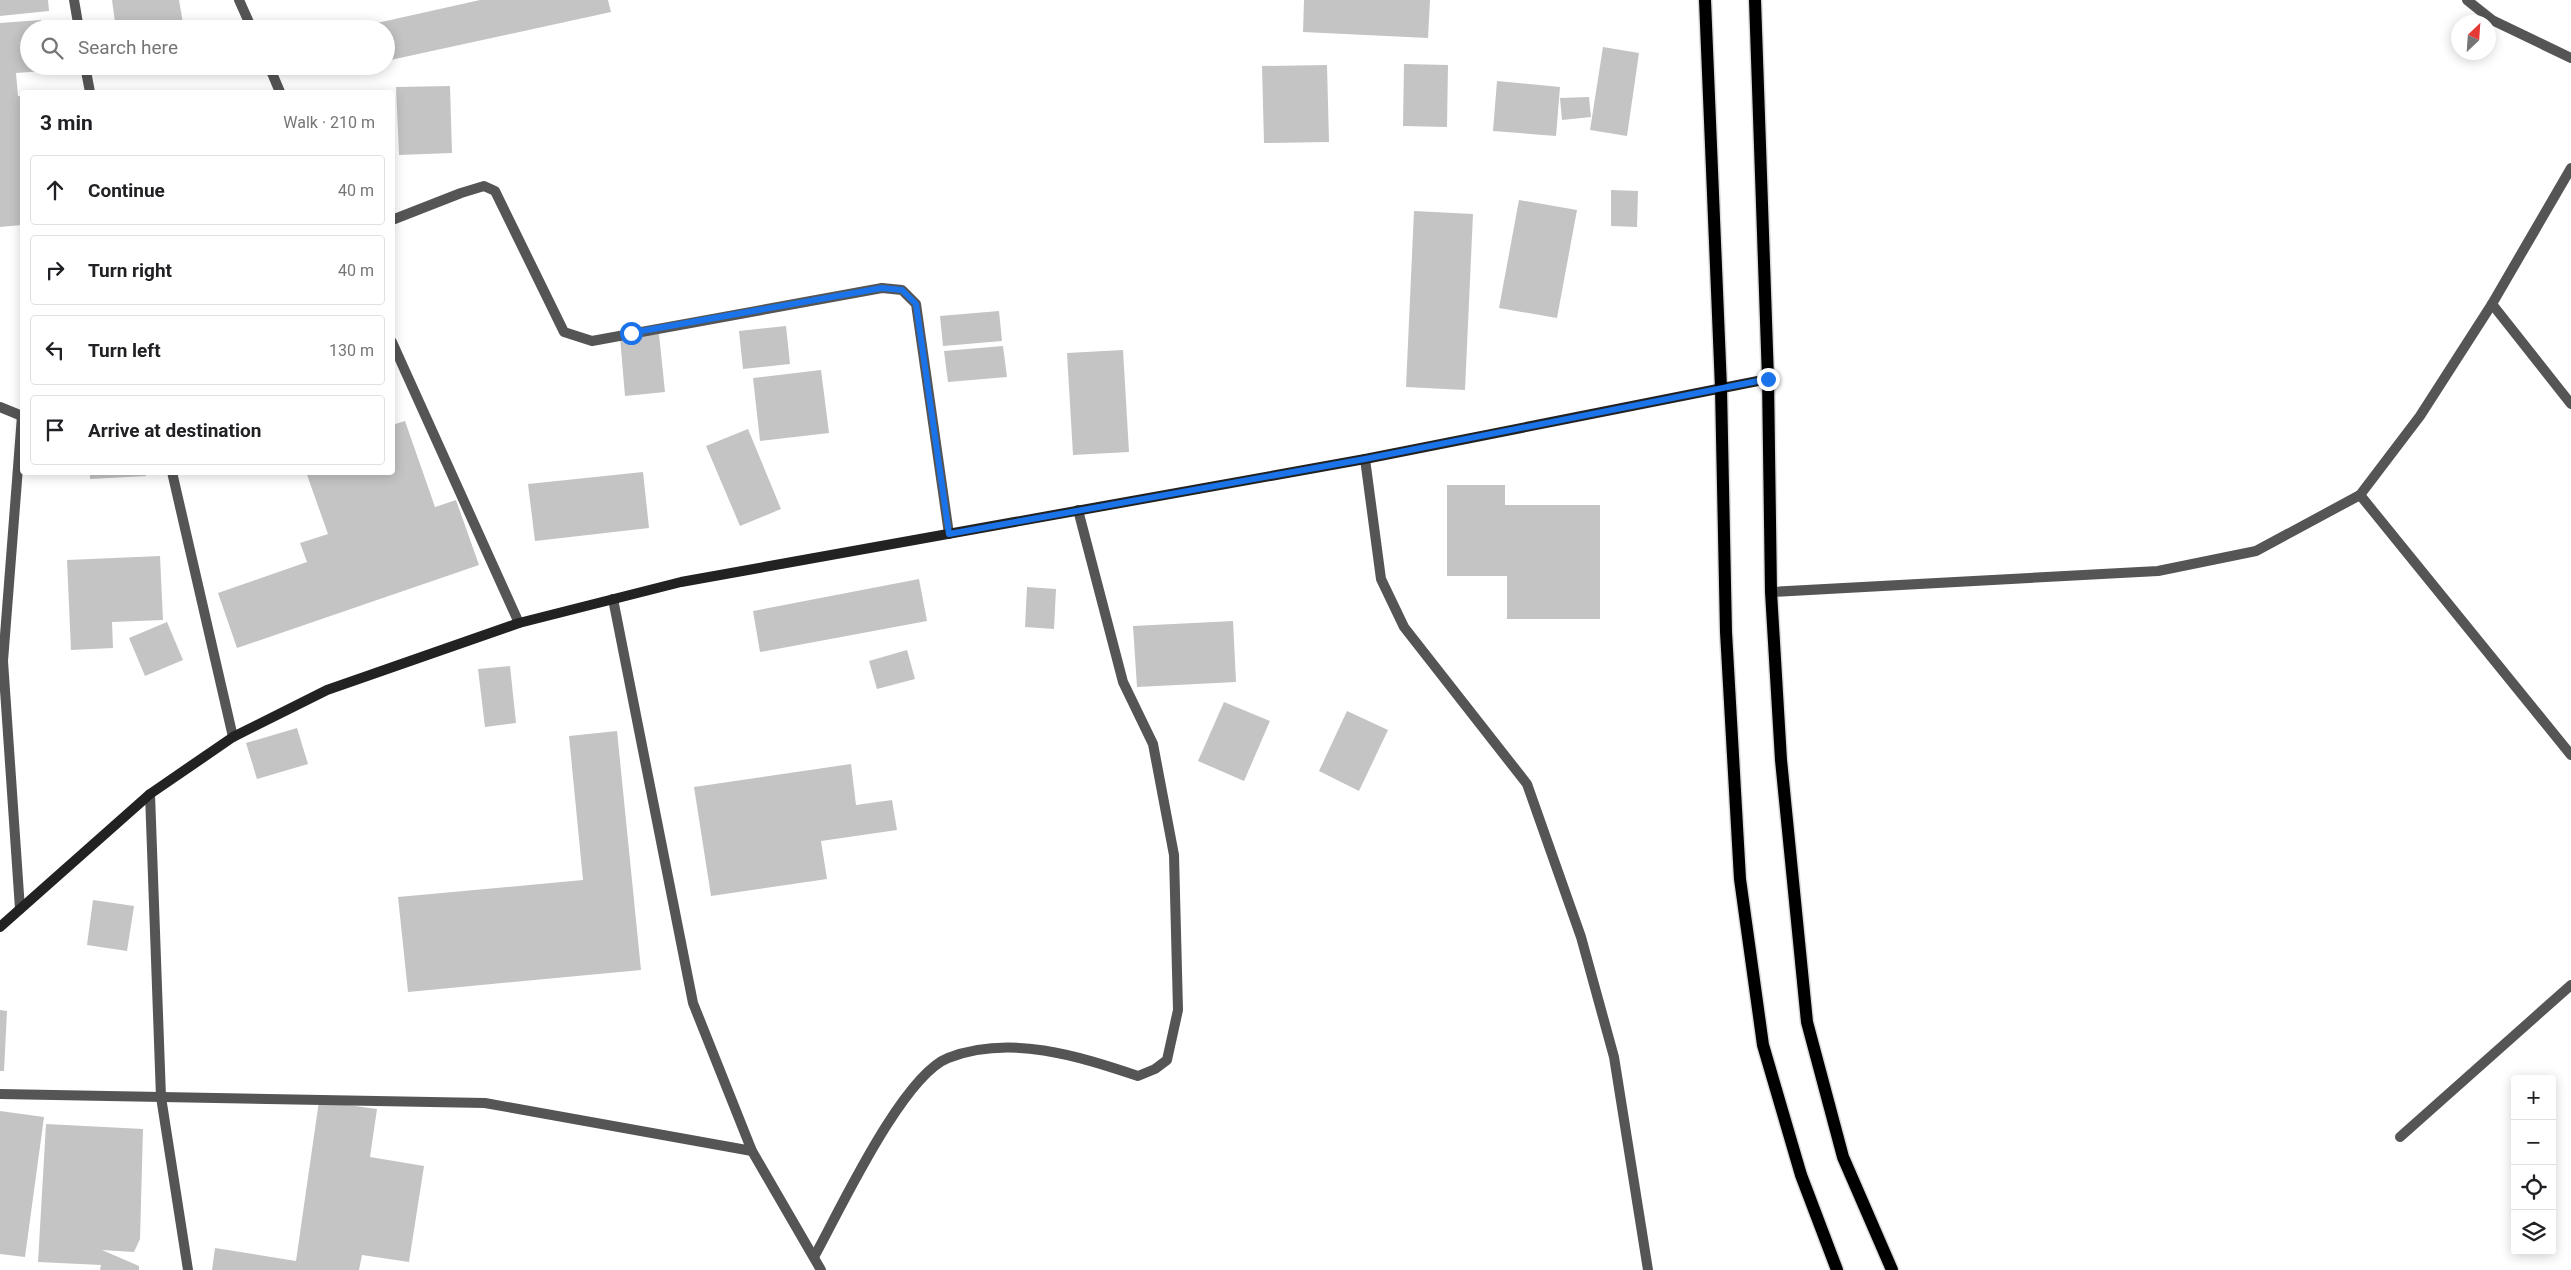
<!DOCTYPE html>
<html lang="en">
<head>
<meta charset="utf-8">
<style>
  :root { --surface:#fff; --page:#f2f2f2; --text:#202124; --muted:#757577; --line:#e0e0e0 }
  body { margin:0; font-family:Roboto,sans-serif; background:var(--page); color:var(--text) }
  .controls { position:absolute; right:15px; bottom:15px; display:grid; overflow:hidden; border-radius:5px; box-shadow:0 2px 12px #0003 }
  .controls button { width:45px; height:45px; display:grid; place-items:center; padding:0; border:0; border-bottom:1px solid var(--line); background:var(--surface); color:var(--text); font:25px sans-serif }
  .compass { position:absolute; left:2451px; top:15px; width:45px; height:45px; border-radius:50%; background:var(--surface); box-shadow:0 2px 12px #0003; rotate:25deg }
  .stop { position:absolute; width:15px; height:15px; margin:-11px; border:4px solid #1a73e8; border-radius:50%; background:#fff }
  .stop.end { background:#1a73e8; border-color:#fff; box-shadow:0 1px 5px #0008 }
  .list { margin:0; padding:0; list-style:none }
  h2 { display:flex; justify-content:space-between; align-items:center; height:65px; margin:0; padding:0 20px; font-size:21px }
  h2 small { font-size:16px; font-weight:400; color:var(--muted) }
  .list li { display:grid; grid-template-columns:32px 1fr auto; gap:15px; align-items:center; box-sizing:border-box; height:70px; margin:0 10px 10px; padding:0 10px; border:1px solid var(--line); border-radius:5px }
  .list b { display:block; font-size:19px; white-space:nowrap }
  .list em { font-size:16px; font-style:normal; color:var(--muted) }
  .icon { flex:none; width:28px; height:28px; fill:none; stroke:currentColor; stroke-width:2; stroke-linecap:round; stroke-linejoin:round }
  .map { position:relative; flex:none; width:2571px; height:1270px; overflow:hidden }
  .search { position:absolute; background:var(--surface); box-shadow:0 2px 12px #0003; left:20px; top:20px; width:375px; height:55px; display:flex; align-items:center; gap:12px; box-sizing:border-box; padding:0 18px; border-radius:28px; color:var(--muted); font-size:19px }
  .panel { position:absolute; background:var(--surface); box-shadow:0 2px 12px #0003; left:20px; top:90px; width:375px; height:385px; border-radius:5px }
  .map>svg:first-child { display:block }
  .building { fill:#c4c4c4 }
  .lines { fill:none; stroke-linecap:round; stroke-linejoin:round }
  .primary-casing { stroke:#dbdbdb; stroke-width:15 }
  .street { stroke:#555; stroke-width:10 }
  .secondary { stroke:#222; stroke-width:10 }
  .primary { stroke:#000; stroke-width:12 }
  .route { stroke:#1a73e8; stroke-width:6 }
</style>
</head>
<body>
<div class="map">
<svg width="2571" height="1270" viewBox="0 0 2571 1270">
  <rect width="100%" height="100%" fill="#fff"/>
  <g class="building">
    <polygon points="0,0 48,0 49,11 0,16"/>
    <polygon points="112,0 179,0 184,29 116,29"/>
    <polygon points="480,0 608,0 611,12 386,61 386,29 350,29"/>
    <polygon points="1304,0 1430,0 1428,38 1303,32"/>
    <polygon points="41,20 42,29 29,29 29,66 44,66 45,71 16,73 18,96 22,96 22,225 0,227 0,23"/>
    <polygon points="1603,47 1639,53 1627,136 1590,130"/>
    <polygon points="1404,64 1448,65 1447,127 1403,126"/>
    <polygon points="1327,65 1329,142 1264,143 1262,66"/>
    <polygon points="317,66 356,66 356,67 319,75"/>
    <polygon points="1497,81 1560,87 1556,136 1493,131"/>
    <polygon points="450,86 452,153 399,155 396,87"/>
    <polygon points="1589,97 1591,117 1562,120 1560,98"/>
    <polygon points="1611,190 1638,191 1637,227 1611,226"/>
    <polygon points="1519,200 1577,210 1557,318 1499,308"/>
    <polygon points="1414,211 1473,214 1465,390 1406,387"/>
    <polygon points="999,311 1002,341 943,346 940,316"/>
    <polygon points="786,326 790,364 743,369 739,331"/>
    <polygon points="659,334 665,392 625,396 620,337"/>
    <polygon points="1003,346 1007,377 948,382 944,351"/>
    <polygon points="1123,350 1129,452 1073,455 1067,353"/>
    <polygon points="821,370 829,433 760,441 753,378"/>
    <polygon points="405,421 435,507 456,500 479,565 237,648 218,593 307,562 300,543 328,534 306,472 392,472 392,425"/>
    <polygon points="748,429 781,509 740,526 706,446"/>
    <polygon points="90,472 146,472 146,476 90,479"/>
    <polygon points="643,472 649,528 535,541 528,484"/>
    <polygon points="1447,485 1505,485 1505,505 1600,505 1600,619 1507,619 1507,576 1447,576"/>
    <polygon points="160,556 163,620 112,622 113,648 71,650 67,560"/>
    <polygon points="919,579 927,621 760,652 753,611"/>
    <polygon points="1027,587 1056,589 1054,629 1025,627"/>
    <polygon points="1233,621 1236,682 1137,687 1133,626"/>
    <polygon points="167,622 183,660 145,676 129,638"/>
    <polygon points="907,650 915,679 877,689 869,661"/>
    <polygon points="510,666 516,723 485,727 478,669"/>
    <polygon points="1224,702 1270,721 1244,781 1198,761"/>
    <polygon points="1347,711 1388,730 1359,791 1319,771"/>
    <polygon points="297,728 308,764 257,779 246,743"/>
    <polygon points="617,731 641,970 408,992 398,897 583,880 569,736"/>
    <polygon points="851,764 856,805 892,800 897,830 821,841 827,879 711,896 694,787"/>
    <polygon points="93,900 134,906 127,951 87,945"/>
    <polygon points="0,1010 7,1011 4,1071 0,1071"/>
    <polygon points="319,1101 377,1109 370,1157 424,1166 409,1262 362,1255 359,1270 212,1270 215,1248 296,1261"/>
    <polygon points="0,1111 44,1117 25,1257 0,1254"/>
    <polygon points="46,1124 143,1129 140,1239 134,1252 102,1250 139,1266 139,1270 100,1270 101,1265 38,1262"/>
  </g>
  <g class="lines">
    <g class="primary-casing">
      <g id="primary">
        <polyline points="1705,0 1721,388 1726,632 1740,879 1763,1045 1801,1175 1837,1270"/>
        <polyline points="1755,0 1768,379 1771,592 1781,760 1807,1022 1843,1157 1892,1270"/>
      </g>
    </g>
    <g class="street">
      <polyline points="74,0 79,29"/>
      <polyline points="239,0 252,29"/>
      <polyline points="2467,0 2492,20 2571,58"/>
      <polyline points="85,66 90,92"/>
      <polyline points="269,66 280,92"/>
      <polyline points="392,220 461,193 484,186 495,191 564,332 592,341 882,288 902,290 916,304 949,534"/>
      <polyline points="2492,304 2571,404"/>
      <polyline points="392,342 519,623"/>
      <polyline points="0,407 22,416"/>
      <polyline points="1365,459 1381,579 1404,627 1527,784 1581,937 1614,1057 1648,1270"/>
      <polyline points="172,472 233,737"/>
      <polyline points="2360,495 2571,755"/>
      <polyline points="1771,592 2158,571 2256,551 2360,495 2420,416 2492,304 2571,168"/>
      <polyline points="613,599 693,1003 752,1151 821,1270"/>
      <polyline points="150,794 161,1097 188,1270"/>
      <polyline points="20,909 3,661 22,416"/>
      <polyline points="0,1094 485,1103 752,1151"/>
      <polyline points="2400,1137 2571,985"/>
      <path d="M814,1257C839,1212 902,1076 948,1058C1010,1034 1078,1056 1138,1076L1155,1069L1167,1060L1178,1010L1174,855L1153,744L1123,682L1078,510"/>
    </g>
    <polyline class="secondary" points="0,927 150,794 233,737 327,690 519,623 681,582 1365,459 1768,379"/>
    <use href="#primary" class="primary"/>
  </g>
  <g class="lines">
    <polyline class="route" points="631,333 882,288 902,290 916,304 949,534 1365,459 1768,379"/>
  </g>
</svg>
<div class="controls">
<button>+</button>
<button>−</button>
<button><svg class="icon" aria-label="locate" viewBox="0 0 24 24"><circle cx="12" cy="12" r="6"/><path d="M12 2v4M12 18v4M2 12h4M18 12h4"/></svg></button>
<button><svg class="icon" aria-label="layers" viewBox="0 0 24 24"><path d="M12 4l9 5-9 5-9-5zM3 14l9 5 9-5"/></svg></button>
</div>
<svg class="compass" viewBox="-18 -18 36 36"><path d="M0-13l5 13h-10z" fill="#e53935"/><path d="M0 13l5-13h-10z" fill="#757577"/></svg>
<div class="stop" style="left:631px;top:333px"></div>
<div class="stop end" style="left:1768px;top:379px"></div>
<div class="search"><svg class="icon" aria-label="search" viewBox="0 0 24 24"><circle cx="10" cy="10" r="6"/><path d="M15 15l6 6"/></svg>Search here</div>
<section class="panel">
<h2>3 min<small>Walk · 210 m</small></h2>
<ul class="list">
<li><svg class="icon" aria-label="ahead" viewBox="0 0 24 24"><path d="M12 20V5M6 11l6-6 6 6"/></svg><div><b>Continue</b></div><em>40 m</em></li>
<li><svg class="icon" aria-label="right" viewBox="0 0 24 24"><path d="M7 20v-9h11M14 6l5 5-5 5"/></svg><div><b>Turn right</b></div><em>40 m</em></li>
<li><svg class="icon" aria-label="left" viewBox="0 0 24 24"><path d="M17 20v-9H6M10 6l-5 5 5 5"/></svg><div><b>Turn left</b></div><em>130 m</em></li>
<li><svg class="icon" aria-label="arrive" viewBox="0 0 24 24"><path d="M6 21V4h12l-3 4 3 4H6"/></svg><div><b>Arrive at destination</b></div></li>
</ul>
</section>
</div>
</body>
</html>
